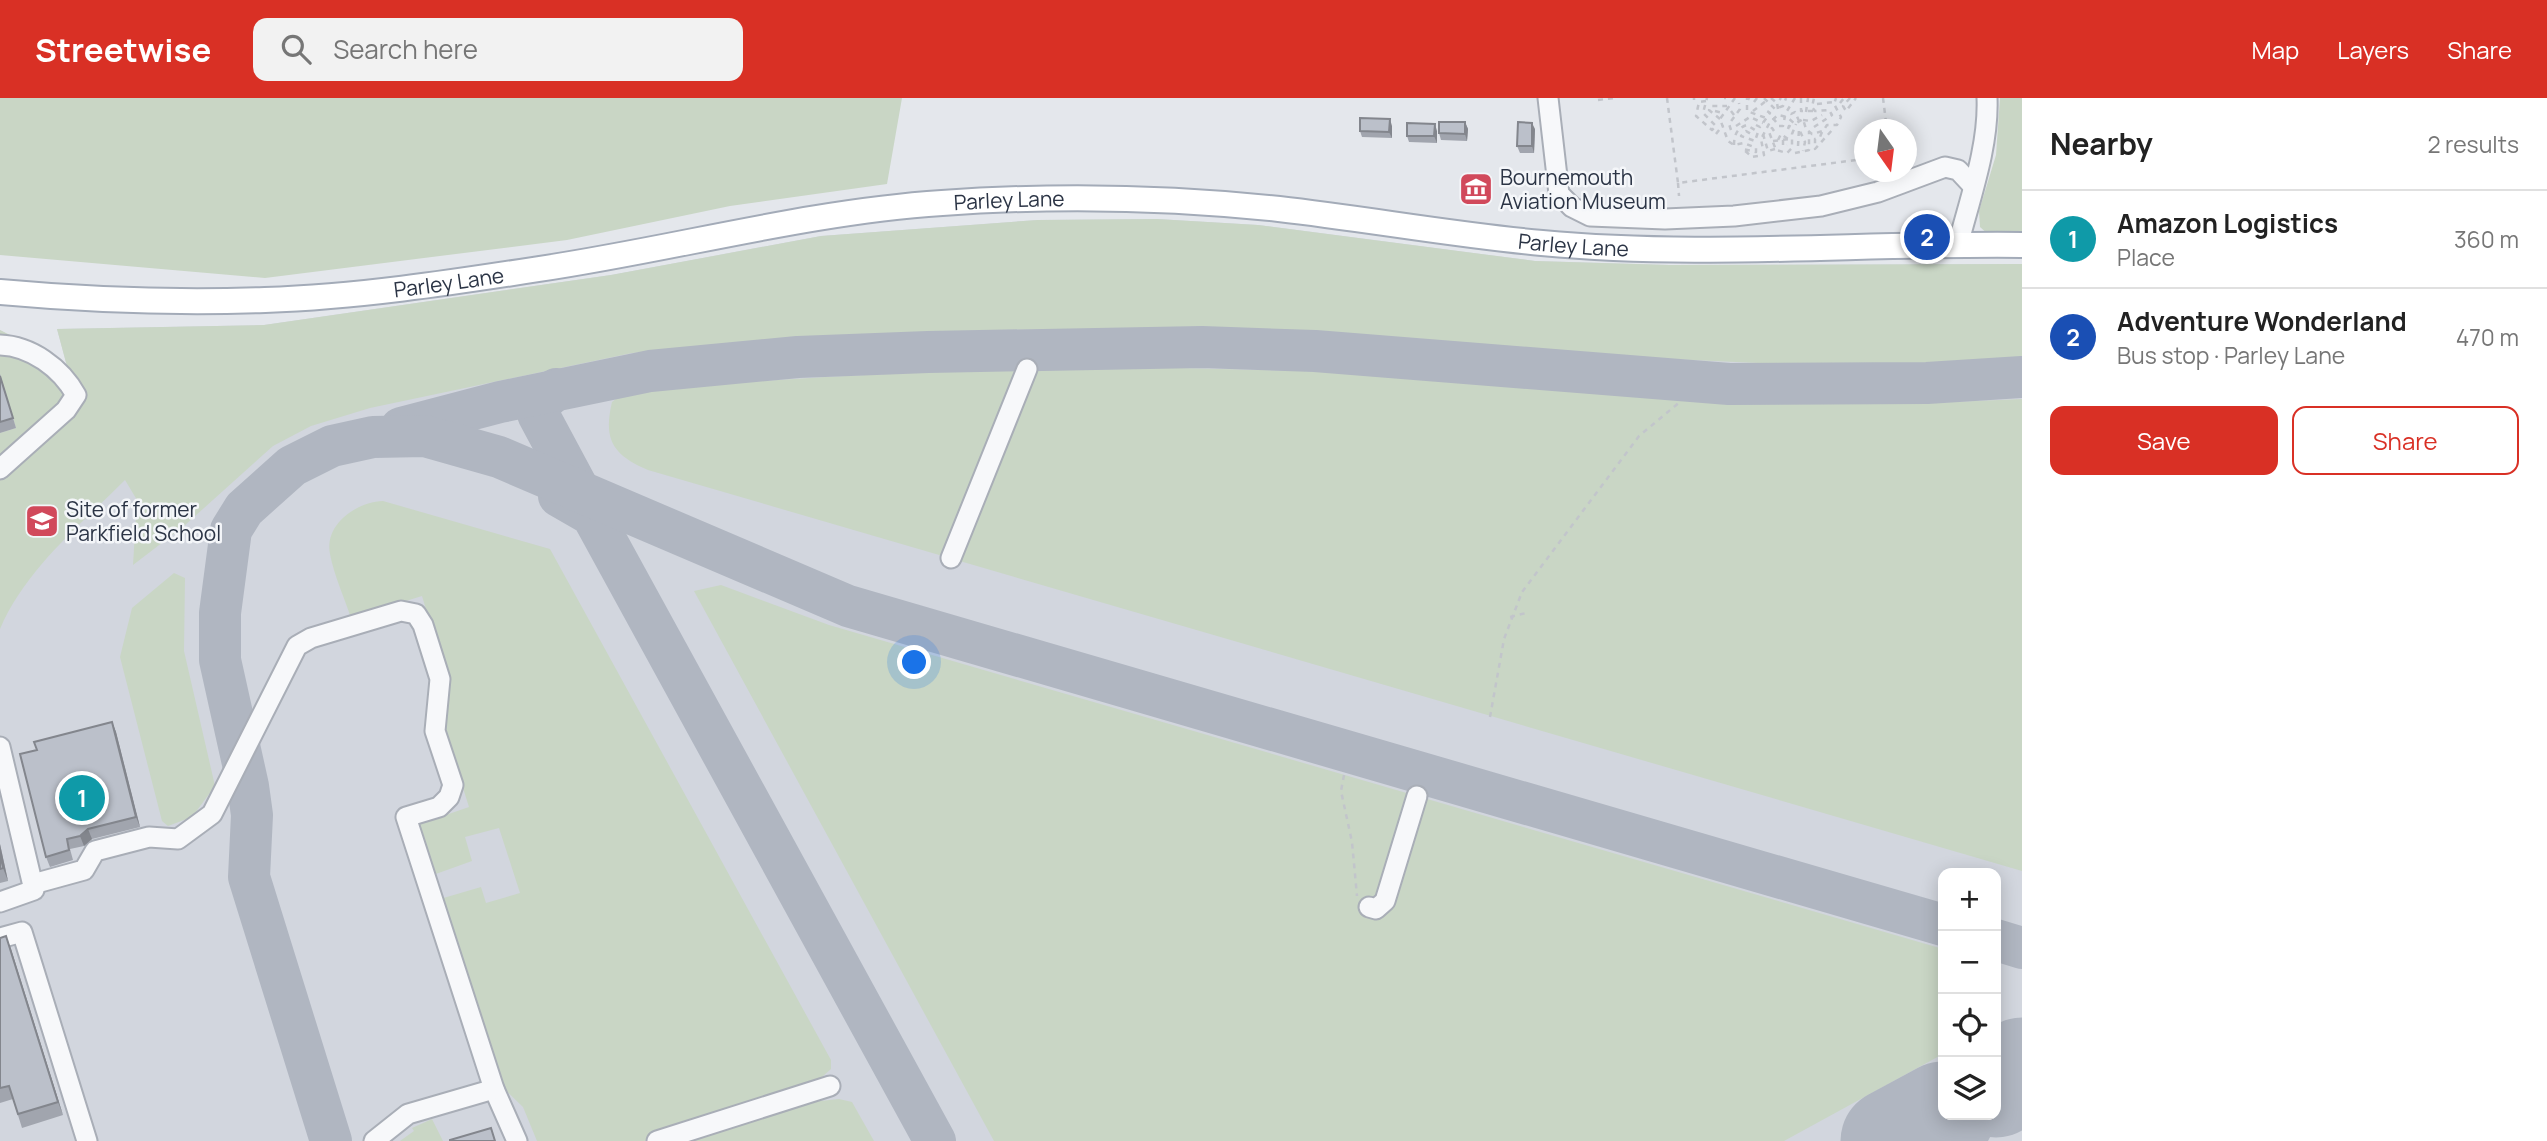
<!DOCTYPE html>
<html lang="en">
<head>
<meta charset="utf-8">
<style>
  :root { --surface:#fff; --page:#f2f2f2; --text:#222; --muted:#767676; --line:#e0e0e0; --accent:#d93025 }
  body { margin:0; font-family:Manrope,sans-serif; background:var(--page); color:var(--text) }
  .controls { position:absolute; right:21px; bottom:21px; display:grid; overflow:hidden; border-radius:14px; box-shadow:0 4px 18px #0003 }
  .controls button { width:63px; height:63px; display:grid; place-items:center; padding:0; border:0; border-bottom:2px solid var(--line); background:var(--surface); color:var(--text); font:35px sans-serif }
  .compass { position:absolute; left:1854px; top:21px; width:63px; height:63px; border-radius:50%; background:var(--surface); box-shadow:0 4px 18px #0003; rotate:166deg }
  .you { position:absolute; left:915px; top:565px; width:24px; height:24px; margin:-18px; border:5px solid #fff; border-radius:50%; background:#1a73e8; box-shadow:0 0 0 10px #1a73e833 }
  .badge { display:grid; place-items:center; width:46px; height:46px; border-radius:50%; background:var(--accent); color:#fff; font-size:23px; font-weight:700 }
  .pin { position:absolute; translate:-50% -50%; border:4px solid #fff; box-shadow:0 2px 7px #0006 }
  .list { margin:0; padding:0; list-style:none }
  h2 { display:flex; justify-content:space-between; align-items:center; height:91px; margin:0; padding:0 28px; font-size:30px }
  h2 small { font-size:23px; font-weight:400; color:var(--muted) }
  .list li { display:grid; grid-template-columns:46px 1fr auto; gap:21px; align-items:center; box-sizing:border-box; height:98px; padding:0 28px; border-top:2px solid var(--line) }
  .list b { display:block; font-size:26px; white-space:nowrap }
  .list p { margin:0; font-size:23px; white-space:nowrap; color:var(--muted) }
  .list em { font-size:23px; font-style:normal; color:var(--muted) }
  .actions { display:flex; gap:14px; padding:21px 28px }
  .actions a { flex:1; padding:16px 0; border:2px solid var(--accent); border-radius:14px; text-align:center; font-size:24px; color:var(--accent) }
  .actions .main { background:var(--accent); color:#fff }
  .icon { flex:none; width:38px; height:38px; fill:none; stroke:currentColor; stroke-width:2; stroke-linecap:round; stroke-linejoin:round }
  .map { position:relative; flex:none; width:2022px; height:1043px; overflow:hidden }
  header { display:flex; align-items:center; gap:42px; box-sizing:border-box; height:98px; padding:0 35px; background:var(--accent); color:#fff }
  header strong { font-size:33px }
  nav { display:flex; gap:38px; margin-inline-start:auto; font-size:24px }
  .search { width:490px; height:63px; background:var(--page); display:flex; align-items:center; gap:18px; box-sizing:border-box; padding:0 24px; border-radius:14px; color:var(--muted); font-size:26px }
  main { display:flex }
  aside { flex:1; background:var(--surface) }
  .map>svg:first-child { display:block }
  .built { fill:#d2d6de; fill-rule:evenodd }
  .green { fill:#c9d6c5 }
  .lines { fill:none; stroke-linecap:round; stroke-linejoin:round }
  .taxiway { stroke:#b0b6c1; stroke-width:42 }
  .runway { stroke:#b0b6c1; stroke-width:105 }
  .minor-casing { stroke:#a9aeb7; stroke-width:23 }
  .major-casing { stroke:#a3abb8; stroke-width:28 }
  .path { stroke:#c2c5cb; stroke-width:2.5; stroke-dasharray:5 5; stroke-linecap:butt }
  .minor { stroke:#f7f8fa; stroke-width:19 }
  .major { stroke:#fff; stroke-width:24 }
  .wall { fill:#a1a5ae }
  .shaded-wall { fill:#83868d }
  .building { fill:#bbc0ca; stroke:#83868d; stroke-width:2 }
  .labels { text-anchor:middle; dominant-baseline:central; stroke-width:5; stroke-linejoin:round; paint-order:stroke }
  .poi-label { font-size:21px; fill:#2b3445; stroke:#f4f6f9; text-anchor:start }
  .street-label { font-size:21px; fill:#2b3445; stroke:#f4f6f9 }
</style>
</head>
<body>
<header>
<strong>Streetwise</strong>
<div class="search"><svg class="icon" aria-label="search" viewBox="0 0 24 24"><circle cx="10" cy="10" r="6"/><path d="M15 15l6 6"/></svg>Search here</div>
<nav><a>Map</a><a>Layers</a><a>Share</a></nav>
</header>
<main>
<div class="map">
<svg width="2022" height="1043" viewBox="0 0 2022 1043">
  <rect width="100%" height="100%" fill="#e4e7ec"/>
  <path class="built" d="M1157,121L1258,127L1535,163L1669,167L2022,166V1043H0V232L68,272L57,231L264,227L611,177L821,138L1038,122ZM1943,775H1996V1017H1943Z"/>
  <g class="green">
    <polygon points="0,0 902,0 887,86 730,108 567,142 265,180 0,157"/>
    <polygon points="2000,0 2022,0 2022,137 1989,137 1980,129 1979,113 1996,57"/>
    <path d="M1157,121L1258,127L1535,163L1669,167L2022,166V262L1822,268L1605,258L1413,240L1220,230L993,232L802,240L632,255L370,310L311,328L273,348L184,428L133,467L137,402L125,382C80,427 25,472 0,531V335L16,330L0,276V232L42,253L68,272L57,231L264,227L611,177L821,138L1038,122Z"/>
    <path d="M1139,269L1348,274L1724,305H1929L2022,301V773L648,372C613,357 603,342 612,304L622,296C794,276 966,272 1139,269Z"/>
    <path d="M383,403L550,451L831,962V971L814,986L789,999L644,1043H537L523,1009L498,985L440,801L481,789L486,805L520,795L499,730L465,739L472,763L433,777L417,727L469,709L445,633L447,581L422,498L351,520C344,499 334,477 330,456C324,426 357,404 383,403Z"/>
    <polygon points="174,475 185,480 184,553 215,688 192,719 168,728 162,723 120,559 132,510"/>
    <polygon points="721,487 829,527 1943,851 1943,956 1784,1043 994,1043 694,493"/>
    <polygon points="839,1001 852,1004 874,1043 679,1043 802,1005"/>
    <polygon points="432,1021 443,1043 400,1043 414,1033 412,1030"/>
  </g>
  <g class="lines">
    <g class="taxiway">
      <polyline points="556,291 539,306 538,316 583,400"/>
      <polyline points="401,330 500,304 650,273 798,259 928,254 1202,249 1315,253 1729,286 1927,285 2022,279"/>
      <polyline points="559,398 592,417 935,1043"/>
      <polyline points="1996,842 2022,850"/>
      <polyline points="331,1043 249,779 252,717 248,688 220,562 220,515 231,432 244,411 292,368 332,348 373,339 425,338 499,359 848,508 1943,827"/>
    </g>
    <g class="runway">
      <polyline points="1996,987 2022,972"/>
      <polyline points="1893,1043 1943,1016"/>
    </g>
    <g class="minor-casing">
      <g id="minor">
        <polyline points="1548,0 1559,96 1572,109 1590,118 1665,121 1734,118 1821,108 1878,94 1945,69 1958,72 1973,88"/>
        <path d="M1958,147C1970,100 1989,48 1987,0"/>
        <path d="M0,247C31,248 61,270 76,297L66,312L0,371"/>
        <polyline points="951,460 1027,271"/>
        <polyline points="33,786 84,772 95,753 149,739 178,741 212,716 297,548 311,540 401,513 416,516 423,527 440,581 435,633 453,687 449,699 439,709 406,719 494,991 517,1043"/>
        <polyline points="0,804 34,792 0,649"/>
        <polyline points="1369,809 1376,811 1385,803 1417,698"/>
        <polyline points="0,840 22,834 87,1043"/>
        <polyline points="374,1043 408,1016 494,991"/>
        <polyline points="657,1043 830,988"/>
      </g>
    </g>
    <g class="major-casing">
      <g id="major">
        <path id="s1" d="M0,194C88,202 177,205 265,202C356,199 449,185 539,171C674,151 806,114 942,105C1054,97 1168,99 1279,111C1367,121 1454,137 1542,145C1701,160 1862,145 2022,147"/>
      </g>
    </g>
    <g class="path">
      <polyline points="1667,0 1678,85 1864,61"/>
      <polyline points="1724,0 1726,0"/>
      <polyline points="1735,0 1720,21 1728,43 1734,47 1744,45 1756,50 1756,54 1743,51 1752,59 1764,57 1761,41 1770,24 1778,17 1787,19 1795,26 1803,21 1806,31 1812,36 1823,33 1827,27 1837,27 1841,19 1834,6 1836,0"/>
      <polyline points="1757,0 1754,4 1747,0 1747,13 1766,20"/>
      <polyline points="1764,0 1775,11 1783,8 1786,0"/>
      <polyline points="1771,0 1777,5"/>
      <polyline points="1795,0 1787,13 1791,16 1795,14 1799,23"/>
      <polyline points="1801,0 1801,13 1815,13"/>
      <polyline points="1850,0 1843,8 1846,13 1856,0"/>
      <polyline points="1883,0 1887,32"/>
      <polyline points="1598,2 1614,0"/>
      <polyline points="1694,2 1694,0"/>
      <polyline points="1706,3 1699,4 1696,18 1712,32 1716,28 1703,15 1707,0"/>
      <polyline points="1840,5 1844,0"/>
      <polyline points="1817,6 1834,4"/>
      <polyline points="1778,11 1777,5 1781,0"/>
      <polyline points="1715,13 1723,15"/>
      <polyline points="1731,13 1737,21"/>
      <polyline points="1753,13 1766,3"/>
      <polyline points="1806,14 1808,0"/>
      <polyline points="1773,20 1779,28 1783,28 1785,18"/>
      <polyline points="1720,21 1709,12 1711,8 1727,8"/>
      <polyline points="1803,22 1811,23 1822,17"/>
      <polyline points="1756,27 1760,29 1770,15 1764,11"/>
      <polyline points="1736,28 1750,19 1763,25"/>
      <polyline points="1814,29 1832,17 1829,12 1815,13 1812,9 1814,0"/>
      <polyline points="1788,31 1789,28 1794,30"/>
      <polyline points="1731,32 1729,26 1740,11 1739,5"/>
      <polyline points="1774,33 1772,30 1769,34 1776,52 1787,55 1792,50 1792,36 1796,26"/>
      <polyline points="1822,34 1820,39 1815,41 1815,51 1834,30"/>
      <polyline points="1716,36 1723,27"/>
      <polyline points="1763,36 1768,53 1775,51"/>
      <polyline points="1778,42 1781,36 1788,41"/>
      <polyline points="1783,42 1783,48 1787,47"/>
      <polyline points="1773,43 1790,41"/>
      <path d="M1734,47C1734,37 1737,30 1747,27L1758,34L1755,43L1741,38L1746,33L1751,36"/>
      <polyline points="1798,48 1799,31 1805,44 1803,53"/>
      <polyline points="1795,55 1809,52 1809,34"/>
      <polyline points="1678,85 1679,98"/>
      <polyline points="1510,519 1526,515"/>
      <polyline points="1490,619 1504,541 1522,494 1639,338 1681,303"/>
      <polyline points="1344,677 1341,693 1352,744 1357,798"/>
    </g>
    <use href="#minor" class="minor"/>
    <use href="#major" class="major"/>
  </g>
  <g class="wall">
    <polygon points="1465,24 1468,31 1467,43 1441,42 1439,35"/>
    <polygon points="1392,28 1392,40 1362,39 1360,33"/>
    <polygon points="1535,31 1534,55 1520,55 1517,48"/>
    <polygon points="1437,33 1437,45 1409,44 1407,38"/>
    <polygon points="0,276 16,330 0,335"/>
    <polygon points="112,624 116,634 140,729 92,741 84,748 70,751 73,762 50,769 46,759 37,652"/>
    <polygon points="0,746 8,783 0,785"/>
    <polygon points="6,838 63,1017 22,1030 13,1001 0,1005 0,840"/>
  </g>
  <g class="shaded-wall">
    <polygon points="1390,21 1392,28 1392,40 1389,34"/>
    <polygon points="1465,24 1468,31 1467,43 1465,36"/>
    <polygon points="1532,25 1535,31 1534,55 1532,48"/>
    <polygon points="1435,26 1437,33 1437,45 1434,38"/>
    <polygon points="112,624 116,634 140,729 136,719"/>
    <polygon points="88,731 92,741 84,748 80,738"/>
    <polygon points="0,746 8,783 3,770 0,755"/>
    <polygon points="6,838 11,851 63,1017 58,1004"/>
  </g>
  <g class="building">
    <polygon points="1360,20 1390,21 1389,34 1360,33"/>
    <polygon points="1439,24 1465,24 1465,36 1439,35"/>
    <polygon points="1518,24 1532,25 1532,48 1517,48"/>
    <polygon points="1407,25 1435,26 1434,38 1407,38"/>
    <polygon points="0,278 13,320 0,324"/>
    <polygon points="112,624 136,719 88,731 80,738 67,741 69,752 46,759 20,656 37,652 34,644"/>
    <polygon points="0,755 3,770 0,771"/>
    <polygon points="6,838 58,1004 18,1016 9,988 0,990 0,840"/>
    <polygon points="491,1030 495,1043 450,1043 450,1042"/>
  </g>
  <defs>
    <g id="museum-square" transform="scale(1.75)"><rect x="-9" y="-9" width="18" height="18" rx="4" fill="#d1495b" stroke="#f4f6f9"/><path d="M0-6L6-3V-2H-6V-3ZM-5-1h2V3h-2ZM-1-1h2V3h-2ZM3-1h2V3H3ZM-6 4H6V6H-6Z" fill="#fff"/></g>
    <g id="school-square" transform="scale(1.75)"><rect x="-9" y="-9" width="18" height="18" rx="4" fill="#d1495b" stroke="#f4f6f9"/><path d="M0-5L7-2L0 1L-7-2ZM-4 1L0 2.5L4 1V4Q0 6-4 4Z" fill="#fff"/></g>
  </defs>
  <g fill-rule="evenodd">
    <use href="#museum-square" x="1476" y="91"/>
    <use href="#school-square" x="42" y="423"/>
  </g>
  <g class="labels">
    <g class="poi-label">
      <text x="1500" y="79">Bournemouth<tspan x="1500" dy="24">Aviation Museum</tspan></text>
      <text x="66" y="411">Site of former<tspan x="66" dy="24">Parkfield School</tspan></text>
    </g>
    <g class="street-label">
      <text stroke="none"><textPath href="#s1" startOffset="1017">Parley Lane</textPath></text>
      <text stroke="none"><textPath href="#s1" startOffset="1584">Parley Lane</textPath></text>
      <text stroke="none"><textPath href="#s1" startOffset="450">Parley Lane</textPath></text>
    </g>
  </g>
</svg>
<div class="controls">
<button>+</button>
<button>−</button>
<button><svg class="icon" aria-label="locate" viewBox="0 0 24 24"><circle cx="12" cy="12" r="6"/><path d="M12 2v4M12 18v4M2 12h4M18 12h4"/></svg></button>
<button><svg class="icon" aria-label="layers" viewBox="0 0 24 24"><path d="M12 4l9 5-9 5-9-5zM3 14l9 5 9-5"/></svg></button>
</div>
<svg class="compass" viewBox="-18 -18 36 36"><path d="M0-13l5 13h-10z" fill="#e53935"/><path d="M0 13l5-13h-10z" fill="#767676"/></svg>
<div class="you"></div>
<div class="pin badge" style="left:82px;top:700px;background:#0f9aa8">1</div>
<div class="pin badge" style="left:1927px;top:139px;background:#1a4fb4">2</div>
</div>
<aside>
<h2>Nearby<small>2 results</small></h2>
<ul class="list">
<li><span class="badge" style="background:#0f9aa8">1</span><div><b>Amazon Logistics</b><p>Place</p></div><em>360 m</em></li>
<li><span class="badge" style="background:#1a4fb4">2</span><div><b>Adventure Wonderland</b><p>Bus stop · Parley Lane</p></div><em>470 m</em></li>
</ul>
<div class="actions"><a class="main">Save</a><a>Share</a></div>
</aside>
</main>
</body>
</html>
